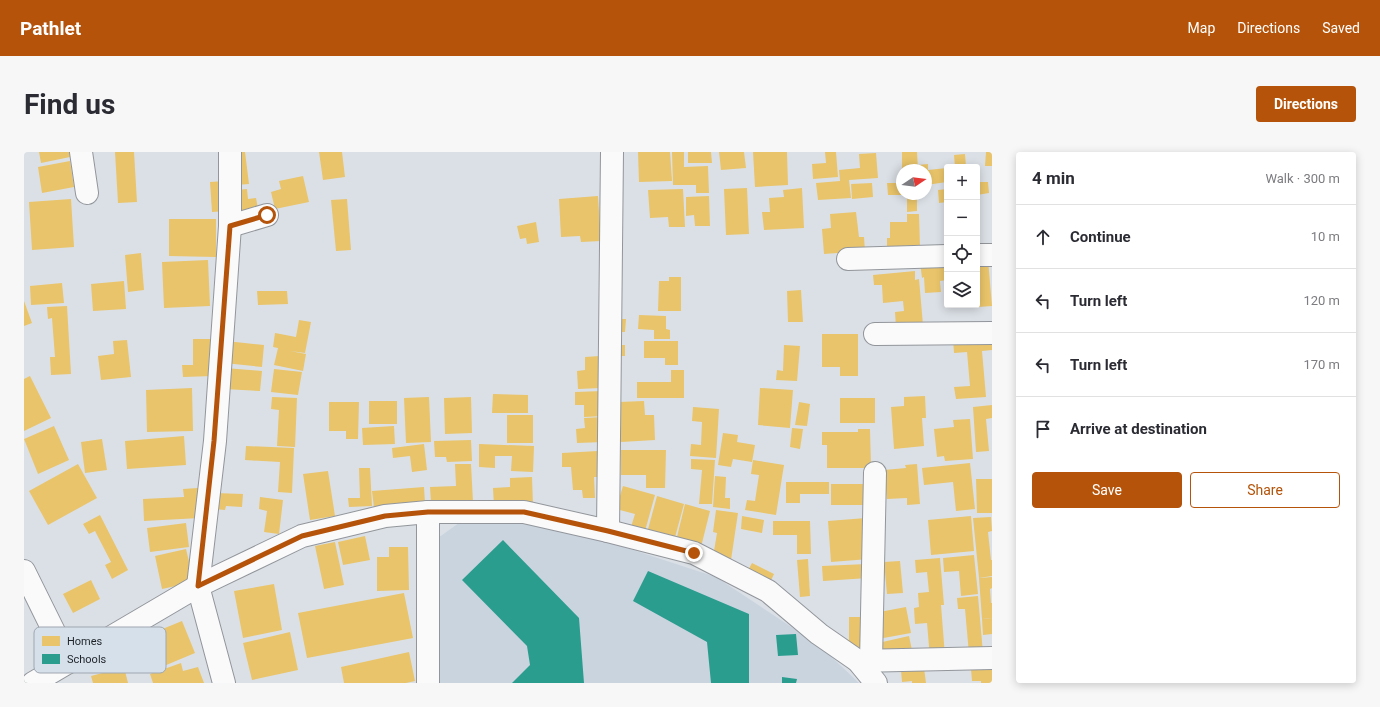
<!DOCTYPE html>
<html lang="en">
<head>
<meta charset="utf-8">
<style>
  :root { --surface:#fff; --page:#f7f7f7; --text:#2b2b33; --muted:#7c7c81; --line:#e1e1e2; --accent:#b45309 }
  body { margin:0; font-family:Roboto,sans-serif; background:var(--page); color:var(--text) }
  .controls { position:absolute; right:12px; top:12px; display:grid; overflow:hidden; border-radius:4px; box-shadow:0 2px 10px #0003 }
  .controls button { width:36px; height:36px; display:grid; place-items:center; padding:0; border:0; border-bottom:1px solid var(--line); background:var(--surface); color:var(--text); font:20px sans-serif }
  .compass { position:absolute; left:872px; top:12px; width:36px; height:36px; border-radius:50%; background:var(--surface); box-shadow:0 2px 10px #0003; rotate:77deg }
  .stop { position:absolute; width:12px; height:12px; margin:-9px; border:3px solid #b45309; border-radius:50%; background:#fff }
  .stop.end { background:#b45309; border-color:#fff; box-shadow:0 1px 4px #0008 }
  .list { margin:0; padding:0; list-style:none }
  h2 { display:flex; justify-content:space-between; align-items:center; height:52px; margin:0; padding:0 16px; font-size:17px }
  h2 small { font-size:13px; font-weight:400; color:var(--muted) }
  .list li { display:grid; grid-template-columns:26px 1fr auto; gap:12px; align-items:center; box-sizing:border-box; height:64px; padding:0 16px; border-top:1px solid var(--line) }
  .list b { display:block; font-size:15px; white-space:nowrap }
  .list em { font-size:13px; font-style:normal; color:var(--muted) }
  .actions { display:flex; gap:8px; padding:12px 16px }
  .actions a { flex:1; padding:9px 0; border:1px solid var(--accent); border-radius:4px; text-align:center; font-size:14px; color:var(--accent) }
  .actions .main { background:var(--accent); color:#fff }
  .icon { flex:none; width:22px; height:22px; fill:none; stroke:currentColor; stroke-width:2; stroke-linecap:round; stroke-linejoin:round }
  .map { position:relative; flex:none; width:968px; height:531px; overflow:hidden; border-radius:4px }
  header { display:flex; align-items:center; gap:24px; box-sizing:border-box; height:56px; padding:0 20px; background:var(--accent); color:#fff }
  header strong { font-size:19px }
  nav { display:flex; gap:22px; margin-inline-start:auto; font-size:14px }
  .intro { display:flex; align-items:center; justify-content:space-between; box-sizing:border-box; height:96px; padding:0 24px }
  h1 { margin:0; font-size:28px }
  .button { padding:10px 18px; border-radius:4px; background:var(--accent); color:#fff; font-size:14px; font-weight:700 }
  main { display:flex; gap:24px; padding:0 24px }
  aside { flex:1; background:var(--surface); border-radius:4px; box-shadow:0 2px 10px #0003 }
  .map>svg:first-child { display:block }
  .built { fill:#cad4df }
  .homes { fill:#e9c46a }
  .schools { fill:#2a9d8f }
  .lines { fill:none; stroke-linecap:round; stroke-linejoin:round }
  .minor-casing { stroke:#92969b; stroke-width:24 }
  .minor { stroke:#fafafb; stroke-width:22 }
  .route { stroke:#b45309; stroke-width:5 }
  .key { fill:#d6e0eb; stroke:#9fa7b0; stroke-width:1 }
  .key-label { font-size:11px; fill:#1f2327 }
</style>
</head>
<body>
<header>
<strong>Pathlet</strong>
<nav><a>Map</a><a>Directions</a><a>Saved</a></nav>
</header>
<div class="intro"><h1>Find us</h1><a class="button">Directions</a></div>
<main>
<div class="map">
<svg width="968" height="531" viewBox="0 0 968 531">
  <rect width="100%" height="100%" fill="#dbe0e6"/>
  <polygon class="built" points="446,363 464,367 554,380 692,425 796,494 835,531 403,531 400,396"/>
  <g class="homes">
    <polygon points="15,0 45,0 46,5 17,11"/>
    <polygon points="91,0 110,0 113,50 94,51"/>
    <polygon points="215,0 221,0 225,32 212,33"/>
    <polygon points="295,0 318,0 321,25 299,28"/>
    <polygon points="614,0 646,0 648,29 615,30"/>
    <polygon points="648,0 660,0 660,15 684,14 685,41 672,41 672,33 649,33"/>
    <polygon points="664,0 687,0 688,11 664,11"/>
    <polygon points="695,0 720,0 722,16 697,18"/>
    <polygon points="729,0 763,0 764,33 731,35"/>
    <polygon points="801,0 812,0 814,25 789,27 788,12 802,11"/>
    <polygon points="878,0 893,0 894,18 878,18"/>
    <polygon points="962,0 968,0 968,14 961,14"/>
    <polygon points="852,1 854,26 825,28 827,46 794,48 792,31 816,29 815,18 836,16 835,2"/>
    <polygon points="941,2 942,15 931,15 930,3"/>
    <polygon points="46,9 50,35 18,41 14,15"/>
    <polygon points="904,12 904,18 923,16 923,30 902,33 902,18 895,18 894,13"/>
    <polygon points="279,24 285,50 251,57 247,40 257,37 255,29"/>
    <polygon points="201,29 203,59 188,60 186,30"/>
    <polygon points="953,30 964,30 965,41 953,43"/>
    <polygon points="848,31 849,45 828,47 827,32"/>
    <polygon points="863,31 878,31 878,43 864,43"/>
    <polygon points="723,36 725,82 702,83 700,37"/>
    <polygon points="778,36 780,76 740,78 738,60 746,60 745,46 760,45 759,38"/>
    <polygon points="223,37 224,47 232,46 235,62 218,65 213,38"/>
    <polygon points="659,37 661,75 645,75 644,65 626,66 624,38"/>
    <polygon points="923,37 923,50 915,51 914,38"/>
    <polygon points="883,42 893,42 893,59 883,60"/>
    <polygon points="574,44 577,89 557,90 556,84 537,85 535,47"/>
    <polygon points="685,44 686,74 671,74 670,63 662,64 662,45"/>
    <polygon points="47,47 50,95 8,98 5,50"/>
    <polygon points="323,47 327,98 312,99 307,48"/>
    <polygon points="832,60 835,85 840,85 841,99 800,102 798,77 807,76 806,62"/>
    <polygon points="883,62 895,62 896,95 863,96 863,86 866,86 866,70 883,70"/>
    <polygon points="145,67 192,67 192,105 145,104"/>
    <polygon points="512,70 515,90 503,92 502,86 496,87 493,74"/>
    <polygon points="117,101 120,138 104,140 101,103"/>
    <polygon points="964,107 968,154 954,155 953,108"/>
    <polygon points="184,108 186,154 140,156 138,110"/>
    <polygon points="923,108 923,128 916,129 917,140 901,141 900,125 898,126 896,110"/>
    <polygon points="891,119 891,128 895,127 899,173 872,175 871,160 880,159 879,149 859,151 858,133 850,133 849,123"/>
    <polygon points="645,125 657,125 657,159 634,159 635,129 645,129"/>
    <polygon points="100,129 102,157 69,159 67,132"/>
    <polygon points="38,131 40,151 7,153 6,134"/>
    <polygon points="777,138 779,170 764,170 763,139"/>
    <polygon points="233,139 263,139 264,152 234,153"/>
    <polygon points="0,149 8,171 0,174"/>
    <polygon points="43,154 47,222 27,223 26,205 31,205 28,166 24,167 23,155"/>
    <polygon points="615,163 642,164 642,177 646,178 646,187 630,187 630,178 614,177"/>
    <polygon points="590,167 602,167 601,180 598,180 598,193 601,193 601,204 590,204"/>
    <polygon points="275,168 287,170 281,201 266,199 282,202 279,219 250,213 254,196 249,195 251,181 272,185"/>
    <polygon points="798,182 834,182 834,224 816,224 816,215 798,215"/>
    <polygon points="968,184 968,198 958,199 962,245 932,247 930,235 946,234 943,200 930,201 929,187"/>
    <polygon points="169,187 188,187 189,224 159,225 158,213 169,213"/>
    <polygon points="103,188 107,225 77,228 74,204 90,202 89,189"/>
    <polygon points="202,189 240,193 238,215 200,211"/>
    <polygon points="620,189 654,189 654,213 641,213 641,206 620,206"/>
    <polygon points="760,193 776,194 773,229 752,228 753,218 759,219"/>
    <polygon points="576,204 577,236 554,237 553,219 561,218 561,205"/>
    <polygon points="201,216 238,219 236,239 200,237"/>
    <polygon points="250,217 278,220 274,243 247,240"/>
    <polygon points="647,218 660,218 660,246 613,246 613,230 647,230"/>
    <polygon points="6,224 27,266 0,279 0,227"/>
    <polygon points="168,236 169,279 123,280 122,238"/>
    <polygon points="736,236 769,238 766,276 734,273"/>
    <polygon points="579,239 580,264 560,265 560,253 551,253 551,240"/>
    <polygon points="469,242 504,243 504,261 468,261"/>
    <polygon points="901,244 902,266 898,266 900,294 870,297 867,255 880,254 880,245"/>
    <polygon points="248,245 273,246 271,295 253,294 255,258 247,257"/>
    <polygon points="405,245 407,290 382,291 380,246"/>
    <polygon points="447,245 448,281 421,282 420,246"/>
    <rect x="816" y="246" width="35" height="25"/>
    <rect x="345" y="249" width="28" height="23"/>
    <polygon points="620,249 621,263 630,263 631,288 597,290 595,250"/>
    <polygon points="305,250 335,250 334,287 322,287 322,279 305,279"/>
    <polygon points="775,250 786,252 783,274 771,273"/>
    <polygon points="968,253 968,266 962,267 965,299 952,300 949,255"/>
    <polygon points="669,255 695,257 692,306 666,304 667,292 677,293 678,270 668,269"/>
    <rect x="483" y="263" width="26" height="28"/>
    <polygon points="579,265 580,290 553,291 552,277 561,276 560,266"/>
    <polygon points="946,267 949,307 921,309 920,304 913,305 910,277 930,275 929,268"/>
    <polygon points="30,274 45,308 14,322 0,287"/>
    <polygon points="370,274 371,292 339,293 338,276"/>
    <polygon points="768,276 779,277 776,297 766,295"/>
    <polygon points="834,277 846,277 847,316 803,316 803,293 798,293 798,280 834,280"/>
    <polygon points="699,281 714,283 713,290 731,293 728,310 709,307 707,315 694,313"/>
    <polygon points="160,284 162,313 103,317 101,289"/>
    <polygon points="78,287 83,318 61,321 57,290"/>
    <polygon points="447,288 448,309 423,310 422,305 411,305 410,289"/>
    <polygon points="400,292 403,318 388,320 386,304 369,306 368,296"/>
    <polygon points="455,292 510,294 509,320 487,319 488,304 471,304 471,316 455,315"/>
    <polygon points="222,294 270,296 268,341 254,340 256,310 221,308"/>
    <polygon points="597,298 642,298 641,336 622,336 622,323 597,323"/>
    <polygon points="574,299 575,325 570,325 571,346 559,346 558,338 549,338 547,315 538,315 538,301"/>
    <polygon points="667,307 691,308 688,352 675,352 678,318 667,317"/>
    <polygon points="729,308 760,313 752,363 721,358 723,348 731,349 735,323 727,322"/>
    <polygon points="946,311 951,357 932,359 929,330 900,333 898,316"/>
    <polygon points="54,312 73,346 24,373 5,339"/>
    <polygon points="431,312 447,312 449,350 407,351 406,335 432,334"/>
    <polygon points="893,312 896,352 883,353 883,346 863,347 860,318 882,316 881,313"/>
    <polygon points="335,316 346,316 348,354 325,355 324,346 336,346"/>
    <polygon points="304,319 311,364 286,368 279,322"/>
    <polygon points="691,324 702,325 701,346 706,346 706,357 689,355"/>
    <polygon points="508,325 509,353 470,355 469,336 486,335 486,326"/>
    <polygon points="952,327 968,327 968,361 953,361"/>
    <polygon points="762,330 805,330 805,342 776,342 776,351 762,351"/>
    <rect x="807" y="332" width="37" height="21"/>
    <polygon points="599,334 631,343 621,379 607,375 611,362 592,357"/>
    <polygon points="400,335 401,351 350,356 348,339"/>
    <polygon points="174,336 176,366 120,369 119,347 160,345 159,337"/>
    <polygon points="191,341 219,342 218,355 202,354 201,358 190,357"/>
    <polygon points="633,344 660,352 650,389 623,381"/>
    <polygon points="236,345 259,348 255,382 240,380 243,359 235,357"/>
    <polygon points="661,352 686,359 677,395 652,389"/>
    <polygon points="692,358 714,361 707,408 689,405 693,381 689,380"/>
    <polygon points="76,363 104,418 88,427 81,413 87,410 71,379 65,382 59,372"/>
    <polygon points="718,364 740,368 738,381 717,377"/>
    <polygon points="947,364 950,399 907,403 904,368"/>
    <polygon points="967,365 968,379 964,380 967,408 968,408 968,424 955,426 949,366"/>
    <polygon points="842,366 845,407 807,410 804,369"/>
    <polygon points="749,369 786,369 787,402 773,402 773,383 749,383"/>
    <polygon points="162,371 165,395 126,400 123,376"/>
    <polygon points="341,384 346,408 319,413 314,390"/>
    <polygon points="311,390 320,433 300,437 291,394"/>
    <polygon points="365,395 384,395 385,438 353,439 353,405 365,405"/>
    <polygon points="162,397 170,430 138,437 131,404"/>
    <polygon points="950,403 954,442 937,444 935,419 920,420 919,406"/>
    <polygon points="916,406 920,453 917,453 921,504 906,506 903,471 891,472 890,456 895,455 894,441 905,440 903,420 892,421 891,408"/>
    <polygon points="784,407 786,444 776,445 773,408"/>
    <polygon points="876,409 879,441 863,442 860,410"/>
    <polygon points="728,411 750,422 744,435 721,424"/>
    <polygon points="843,412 844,426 799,429 798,414"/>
    <polygon points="968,425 968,436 966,437 967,451 968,451 968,466 958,467 955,426"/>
    <polygon points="67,428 76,447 49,461 39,442"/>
    <polygon points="250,432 258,478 219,486 210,439"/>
    <polygon points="380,441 389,486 283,506 274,461"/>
    <polygon points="954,444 959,501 945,502 941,457 934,457 933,446"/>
    <polygon points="882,455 887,481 854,487 850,461"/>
    <polygon points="825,465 843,465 844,501 825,502"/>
    <polygon points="968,466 968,482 959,483 958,467"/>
    <polygon points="158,469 171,501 128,519 114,487"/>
    <polygon points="266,480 274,518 228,528 219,491"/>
    <polygon points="885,484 889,503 853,505 854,491"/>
    <polygon points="385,500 391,529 382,531 320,531 317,515"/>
    <polygon points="99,511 104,531 69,531 67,524 86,519 85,514"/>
    <polygon points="157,511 159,519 174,515 180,531 129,531 126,522"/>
    <polygon points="968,515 968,531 957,531 957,529 948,529 947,517"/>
    <polygon points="900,516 902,531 888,531 888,529 878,530 877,518"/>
  </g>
  <g class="schools">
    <polygon points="479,388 555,466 560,531 488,531 506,513 503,494 438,428"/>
    <polygon points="624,419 725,462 725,531 687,531 683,490 609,449"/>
    <polygon points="772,482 774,503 754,504 752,483"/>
    <polygon points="758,525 773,527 772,531 758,531"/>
  </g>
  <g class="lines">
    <g class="minor-casing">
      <g id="minor">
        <polyline points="57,0 63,41"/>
        <polyline points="206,74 243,63"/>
        <polyline points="953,103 968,103"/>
        <polyline points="824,107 923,104"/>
        <polyline points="851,182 968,181"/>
        <polyline points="584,379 588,0"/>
        <polyline points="0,419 45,510"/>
        <polyline points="834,509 968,506"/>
        <polyline points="847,509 851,321"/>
        <polyline points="9,531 174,434 278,384 361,364 404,360 500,360 584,379 670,401 744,439 795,482 834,509 852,531"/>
        <polyline points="200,531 174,434 191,289 206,74 206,0"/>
        <polyline points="404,531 404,360"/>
      </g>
    </g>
    <use href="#minor" class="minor"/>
  </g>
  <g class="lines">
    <polyline class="route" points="243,63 206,74 190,289 174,434 278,384 361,364 404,360 500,360 584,379 670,401"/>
  </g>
  <rect x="10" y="475" width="132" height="46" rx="6" class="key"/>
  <rect x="18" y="484" width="18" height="10" fill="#e9c46a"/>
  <rect x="18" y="502" width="18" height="10" fill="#2a9d8f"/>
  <g class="key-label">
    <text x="43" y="493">Homes</text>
    <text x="43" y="511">Schools</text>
  </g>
</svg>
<div class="controls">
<button>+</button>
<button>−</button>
<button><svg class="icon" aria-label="locate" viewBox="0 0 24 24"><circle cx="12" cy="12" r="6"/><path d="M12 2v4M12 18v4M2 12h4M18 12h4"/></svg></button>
<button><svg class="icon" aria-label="layers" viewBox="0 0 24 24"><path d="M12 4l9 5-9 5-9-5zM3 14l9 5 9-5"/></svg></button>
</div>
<svg class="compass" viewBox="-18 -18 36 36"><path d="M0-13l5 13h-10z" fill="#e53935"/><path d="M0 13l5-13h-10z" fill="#7c7c81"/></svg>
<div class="stop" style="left:243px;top:63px"></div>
<div class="stop end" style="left:670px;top:401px"></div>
</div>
<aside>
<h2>4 min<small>Walk · 300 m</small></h2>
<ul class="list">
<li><svg class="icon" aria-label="ahead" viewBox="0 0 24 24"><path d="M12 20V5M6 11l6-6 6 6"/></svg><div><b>Continue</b></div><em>10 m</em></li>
<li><svg class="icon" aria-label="left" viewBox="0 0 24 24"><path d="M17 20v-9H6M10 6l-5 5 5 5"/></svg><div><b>Turn left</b></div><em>120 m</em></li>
<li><svg class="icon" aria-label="left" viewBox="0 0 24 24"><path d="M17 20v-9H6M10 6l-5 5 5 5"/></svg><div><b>Turn left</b></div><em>170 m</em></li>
<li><svg class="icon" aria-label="arrive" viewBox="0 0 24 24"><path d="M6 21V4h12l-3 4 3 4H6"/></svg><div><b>Arrive at destination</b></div></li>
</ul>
<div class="actions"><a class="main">Save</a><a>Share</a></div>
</aside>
</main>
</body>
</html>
